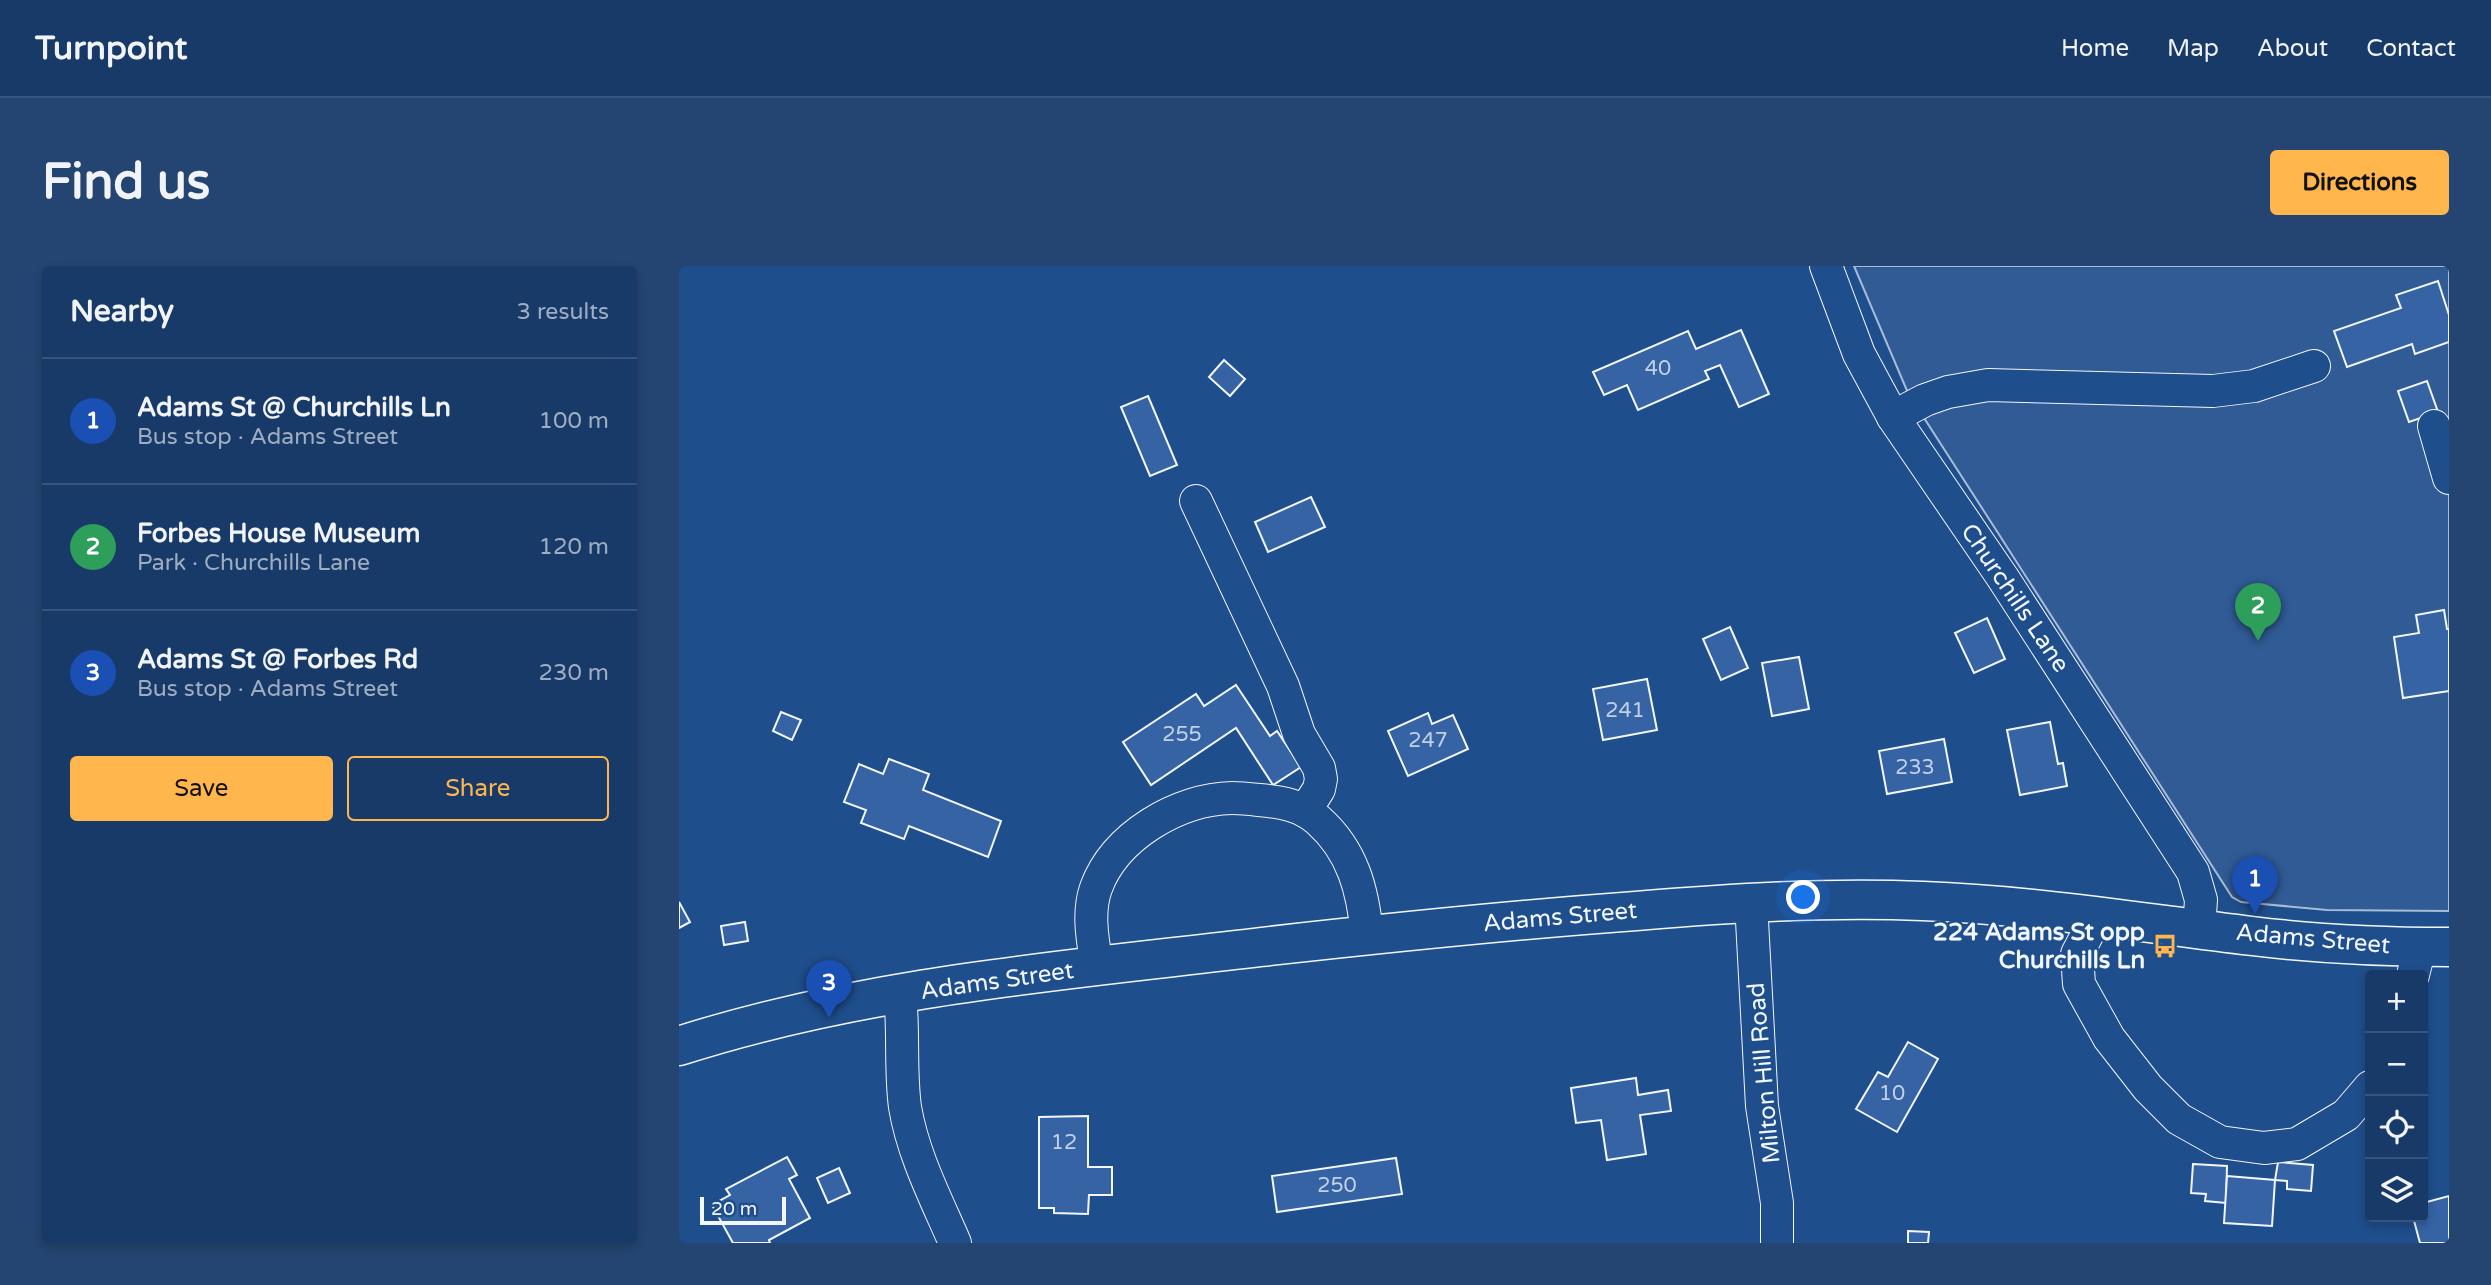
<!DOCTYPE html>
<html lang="en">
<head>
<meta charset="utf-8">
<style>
  :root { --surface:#173a69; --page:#244571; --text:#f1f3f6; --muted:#9eadc0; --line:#36547d; --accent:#ffb74d }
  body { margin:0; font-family:"Varela Round",sans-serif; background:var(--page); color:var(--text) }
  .controls { position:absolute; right:21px; bottom:21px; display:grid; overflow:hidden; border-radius:7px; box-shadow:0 4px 10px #0003 }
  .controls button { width:63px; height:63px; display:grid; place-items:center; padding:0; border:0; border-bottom:2px solid var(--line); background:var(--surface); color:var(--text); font:35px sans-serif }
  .scale { position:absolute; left:21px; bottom:18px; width:86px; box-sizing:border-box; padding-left:7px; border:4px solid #f2f6ff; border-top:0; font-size:19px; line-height:24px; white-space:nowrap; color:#f2f6ff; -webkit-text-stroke:5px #1f4e8c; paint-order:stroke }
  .you { position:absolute; left:1125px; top:632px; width:24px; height:24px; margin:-18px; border:5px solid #fff; border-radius:50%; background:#1a73e8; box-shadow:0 0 0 10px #1a73e833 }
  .badge { display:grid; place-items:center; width:46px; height:46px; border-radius:50%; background:var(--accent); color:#fff; font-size:23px; font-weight:700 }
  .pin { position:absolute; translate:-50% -58px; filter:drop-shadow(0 2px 4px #0008) }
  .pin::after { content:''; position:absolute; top:37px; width:24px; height:21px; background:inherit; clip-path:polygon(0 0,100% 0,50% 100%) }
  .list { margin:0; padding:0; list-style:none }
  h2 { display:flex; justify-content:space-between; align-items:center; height:91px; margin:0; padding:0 28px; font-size:30px }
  h2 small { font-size:23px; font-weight:400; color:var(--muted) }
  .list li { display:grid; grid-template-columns:46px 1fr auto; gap:21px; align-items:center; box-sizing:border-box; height:126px; padding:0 28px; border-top:2px solid var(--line) }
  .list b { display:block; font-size:26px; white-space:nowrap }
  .list p { margin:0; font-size:23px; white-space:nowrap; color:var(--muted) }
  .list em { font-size:23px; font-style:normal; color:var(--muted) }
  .actions { display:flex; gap:14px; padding:21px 28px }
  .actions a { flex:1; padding:16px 0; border:2px solid var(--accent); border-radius:7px; text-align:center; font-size:24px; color:var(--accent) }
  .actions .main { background:var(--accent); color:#111 }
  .icon { flex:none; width:38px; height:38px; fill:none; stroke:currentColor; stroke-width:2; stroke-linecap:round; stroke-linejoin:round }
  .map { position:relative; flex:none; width:1770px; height:977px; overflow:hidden; border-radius:7px }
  header { display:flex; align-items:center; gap:42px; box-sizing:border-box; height:98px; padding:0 35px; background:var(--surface); border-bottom:2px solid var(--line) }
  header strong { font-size:33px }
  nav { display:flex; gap:38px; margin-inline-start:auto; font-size:24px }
  .intro { display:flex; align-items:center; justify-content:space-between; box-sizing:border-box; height:168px; padding:0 42px }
  h1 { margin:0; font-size:49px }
  .button { padding:18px 32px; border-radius:7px; background:var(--accent); color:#111; font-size:24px; font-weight:700 }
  main { display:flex; gap:42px; padding:0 42px }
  aside { flex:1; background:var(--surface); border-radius:7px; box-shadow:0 4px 10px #0003 }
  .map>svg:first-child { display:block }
  .built { fill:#305b95; stroke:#a8bbd7; stroke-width:2 }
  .building { fill:#3563a3; stroke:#f2f6ff; stroke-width:2 }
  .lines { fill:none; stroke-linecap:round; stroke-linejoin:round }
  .minor-casing { stroke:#f2f6ff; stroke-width:34 }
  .major-casing { stroke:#f2f6ff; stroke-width:41 }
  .minor { stroke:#1f4e8c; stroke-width:32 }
  .major { stroke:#1f4e8c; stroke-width:38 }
  .labels { text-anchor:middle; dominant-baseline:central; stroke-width:5; stroke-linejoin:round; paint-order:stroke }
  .number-label { font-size:21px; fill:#c3d1e8 }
  .street-label { font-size:24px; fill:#f2f6ff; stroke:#1f4e8c }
  .poi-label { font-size:24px; font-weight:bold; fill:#f2f6ff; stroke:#1f4e8c; text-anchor:end }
</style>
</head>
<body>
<header>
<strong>Turnpoint</strong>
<nav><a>Home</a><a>Map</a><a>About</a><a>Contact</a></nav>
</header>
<div class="intro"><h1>Find us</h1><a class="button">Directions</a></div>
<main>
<aside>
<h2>Nearby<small>3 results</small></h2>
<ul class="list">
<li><span class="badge" style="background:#1a4fb4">1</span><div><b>Adams St @ Churchills Ln</b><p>Bus stop · Adams Street</p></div><em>100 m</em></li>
<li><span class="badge" style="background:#2e9e5b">2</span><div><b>Forbes House Museum</b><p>Park · Churchills Lane</p></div><em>120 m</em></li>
<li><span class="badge" style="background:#1a4fb4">3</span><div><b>Adams St @ Forbes Rd</b><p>Bus stop · Adams Street</p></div><em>230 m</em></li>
</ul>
<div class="actions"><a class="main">Save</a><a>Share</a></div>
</aside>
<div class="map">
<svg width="1770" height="977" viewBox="0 0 1770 977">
  <rect width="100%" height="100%" fill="#1f4e8c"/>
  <polygon class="built" points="1175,0 1770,0 1770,645 1648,644 1562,636 1553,631 1229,127"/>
  <g class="building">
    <polygon points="1759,15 1770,49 1770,76 1736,88 1733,78 1668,101 1655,65 1722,42 1717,29"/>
    <polygon points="1062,64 1090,128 1060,141 1041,99 1026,105 1030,113 959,144 948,119 925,129 914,106 1009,65 1017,83"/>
    <polygon points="545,94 566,113 551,130 530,111"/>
    <polygon points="1748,115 1759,146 1730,156 1719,125"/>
    <polygon points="469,130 498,199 471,210 442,141"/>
    <polygon points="632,231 646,261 589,286 576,256"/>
    <polygon points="1765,344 1768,363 1770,363 1770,425 1724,432 1715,371 1740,367 1737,349"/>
    <polygon points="1308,352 1326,393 1295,407 1276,367"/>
    <polygon points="1051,361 1069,402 1042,414 1024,373"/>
    <polygon points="1120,391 1130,443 1093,450 1083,397"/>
    <polygon points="968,413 978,464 924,474 914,423"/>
    <polygon points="557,419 591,470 598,465 622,501 594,519 557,462 472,519 444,476 517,428 525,440"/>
    <polygon points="102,446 122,454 113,474 94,465"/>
    <polygon points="749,447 753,458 774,449 789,483 729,510 709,465"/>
    <polygon points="1371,456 1379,498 1384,497 1388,520 1341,529 1328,464"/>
    <polygon points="1265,473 1273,516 1208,528 1200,485"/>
    <polygon points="210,493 250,508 244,524 322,555 309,591 230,560 225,573 182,557 187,544 165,536 180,498 204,508"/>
    <polygon points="0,636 11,656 0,662"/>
    <polygon points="66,656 69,675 45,679 42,660"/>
    <polygon points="1229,776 1259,793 1218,866 1177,843 1199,806 1209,811"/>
    <polygon points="957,812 959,829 989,824 992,845 961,849 967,888 928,894 922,854 897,857 892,822"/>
    <polygon points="409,850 409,901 433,901 433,929 410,929 409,948 375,947 375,942 360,942 360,851"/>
    <polygon points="108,891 118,909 110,913 131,952 90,974 91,977 54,977 33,939 51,929 47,923"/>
    <polygon points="717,892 723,928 598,946 593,910"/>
    <polygon points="1599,896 1634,899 1632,925 1608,923 1608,915 1596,914"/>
    <polygon points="1514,898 1548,900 1547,937 1526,935 1527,928 1512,927"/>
    <polygon points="160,902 171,927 149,937 138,912"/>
    <polygon points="1548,910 1596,914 1593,960 1545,957"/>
    <polygon points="1770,930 1770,977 1741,977 1734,951 1744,951 1744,937"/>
    <polygon points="1229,965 1250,966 1249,977 1229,977"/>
  </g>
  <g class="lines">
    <g class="minor-casing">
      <g id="minor">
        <polyline points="1147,0 1180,88 1214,151 1324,312 1514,606 1522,634 1520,663"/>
        <polyline points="1214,151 1246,134 1269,126 1309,119 1534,125 1575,120 1635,100"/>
        <polyline points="1755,160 1770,212"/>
        <polyline points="517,235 604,420 620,468 640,502 642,513 640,523 626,545"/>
        <polyline points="1072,636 1083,840 1098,937 1098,977"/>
        <polyline points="1418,650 1398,688 1400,718 1430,772 1469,822 1500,853 1541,876 1585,882 1618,878 1667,849 1691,821"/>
        <path d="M418,701C414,676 408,647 417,622C436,570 499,533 553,532C562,532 571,533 580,534C602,536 622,539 639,554C674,585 684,625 688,669"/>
        <polyline points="1734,709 1741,681"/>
        <path d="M221,728C225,766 221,804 226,841C234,889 257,933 276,977"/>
      </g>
    </g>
    <g class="major-casing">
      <path id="major" d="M0,780C186,720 389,704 582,681C707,667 832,654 957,645C1052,637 1148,631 1244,635C1354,639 1463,657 1573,670C1638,678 1704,681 1770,681"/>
    </g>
    <use href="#minor" class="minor"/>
    <use href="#major" class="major"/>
  </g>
  <defs>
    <g id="bus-bare" transform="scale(1.89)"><path d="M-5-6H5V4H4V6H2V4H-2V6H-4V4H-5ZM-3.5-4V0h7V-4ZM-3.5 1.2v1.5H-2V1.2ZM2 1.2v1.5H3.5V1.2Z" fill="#ffb74d" stroke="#1f4e8c" stroke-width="2.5" paint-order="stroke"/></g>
  </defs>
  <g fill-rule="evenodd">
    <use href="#bus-bare" x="1486" y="680"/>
  </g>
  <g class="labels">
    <g class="number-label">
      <text x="979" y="102">40</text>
      <text x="946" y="444">241</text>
      <text x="503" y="468">255</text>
      <text x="749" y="474">247</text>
      <text x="1236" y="501">233</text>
      <text x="1213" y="827">10</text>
      <text x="385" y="876">12</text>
      <text x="658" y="919">250</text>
    </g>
    <g class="street-label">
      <text transform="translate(1336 332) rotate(56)">Churchills Lane</text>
      <text transform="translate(881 651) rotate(-5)">Adams Street</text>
      <text transform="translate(1634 673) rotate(5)">Adams Street</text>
      <text transform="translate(318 715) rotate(-8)">Adams Street</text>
      <text transform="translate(1085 807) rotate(-95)">Milton Hill Road</text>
    </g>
    <g class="poi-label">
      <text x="1466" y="666">224 Adams St opp<tspan x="1466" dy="28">Churchills Ln</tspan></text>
    </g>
  </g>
</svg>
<div class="controls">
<button>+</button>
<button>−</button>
<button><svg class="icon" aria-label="locate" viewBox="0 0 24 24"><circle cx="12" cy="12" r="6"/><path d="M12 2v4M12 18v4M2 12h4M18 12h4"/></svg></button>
<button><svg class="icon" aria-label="layers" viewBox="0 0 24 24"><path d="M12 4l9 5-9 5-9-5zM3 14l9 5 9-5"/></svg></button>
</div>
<div class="scale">20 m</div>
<div class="you"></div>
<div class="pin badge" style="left:1576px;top:648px;background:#1a4fb4">1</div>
<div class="pin badge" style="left:1579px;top:375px;background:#2e9e5b">2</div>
<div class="pin badge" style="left:150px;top:752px;background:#1a4fb4">3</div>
</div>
</main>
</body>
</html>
